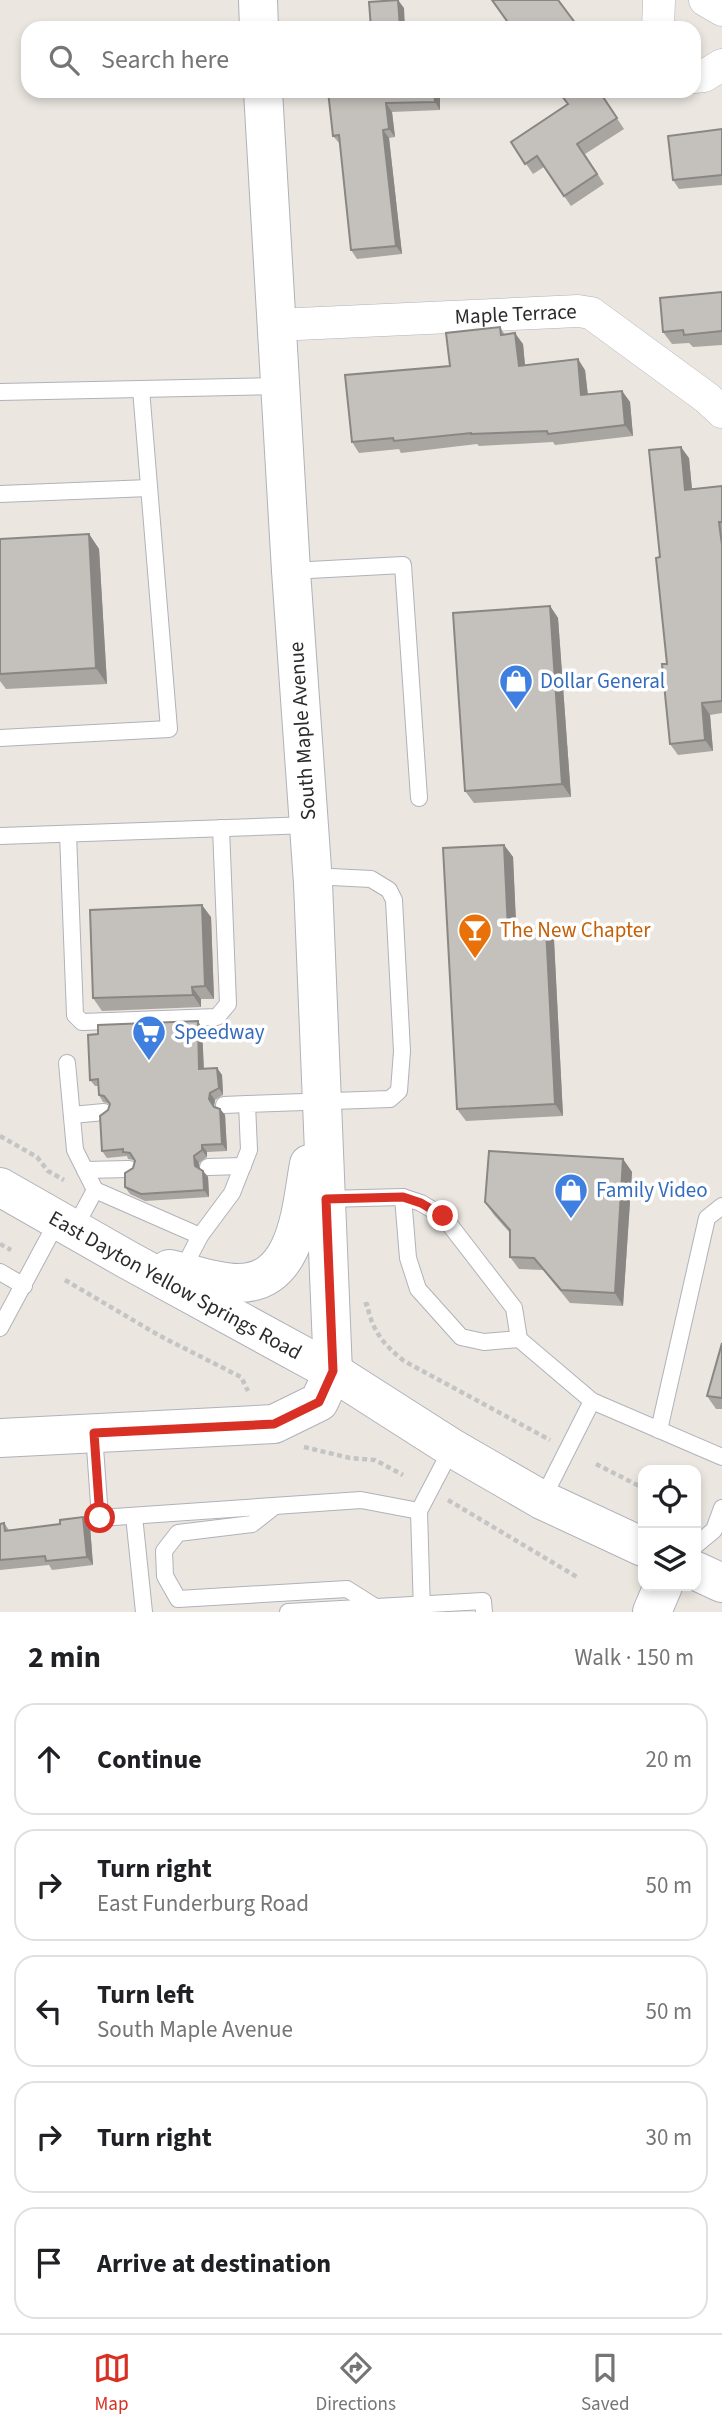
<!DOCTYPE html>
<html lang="en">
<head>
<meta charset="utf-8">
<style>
  :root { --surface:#fff; --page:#f6f6f6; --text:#202124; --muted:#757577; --line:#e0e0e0; --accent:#d93025 }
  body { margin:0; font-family:"Source Sans 3",sans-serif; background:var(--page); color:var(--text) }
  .controls { position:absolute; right:21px; bottom:21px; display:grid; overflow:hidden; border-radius:14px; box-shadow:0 4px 10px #0003 }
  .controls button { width:63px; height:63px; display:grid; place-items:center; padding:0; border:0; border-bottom:2px solid var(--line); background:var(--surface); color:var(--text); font:35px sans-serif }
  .stop { position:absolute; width:21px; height:21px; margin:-16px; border:5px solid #d93025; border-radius:50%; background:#fff }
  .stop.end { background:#d93025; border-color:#fff; box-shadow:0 2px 7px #0008 }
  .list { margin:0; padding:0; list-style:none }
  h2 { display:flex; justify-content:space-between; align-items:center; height:91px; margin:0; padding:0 28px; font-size:30px }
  h2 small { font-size:23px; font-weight:400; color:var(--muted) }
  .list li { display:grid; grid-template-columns:46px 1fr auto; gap:21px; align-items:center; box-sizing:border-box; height:112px; margin:0 14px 14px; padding:0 14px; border:2px solid var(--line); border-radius:21px }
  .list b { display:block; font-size:26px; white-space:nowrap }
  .list p { margin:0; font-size:23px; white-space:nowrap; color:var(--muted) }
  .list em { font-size:23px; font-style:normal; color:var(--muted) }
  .icon { flex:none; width:38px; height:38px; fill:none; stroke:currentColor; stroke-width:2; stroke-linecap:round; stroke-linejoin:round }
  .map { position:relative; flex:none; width:722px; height:1612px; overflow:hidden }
  .search { position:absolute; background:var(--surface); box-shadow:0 4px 10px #0003; left:21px; right:21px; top:21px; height:77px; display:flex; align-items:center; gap:18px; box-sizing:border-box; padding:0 24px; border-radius:21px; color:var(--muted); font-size:26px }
  .sheet { height:721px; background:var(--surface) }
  nav { display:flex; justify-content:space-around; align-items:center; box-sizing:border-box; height:98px; border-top:2px solid var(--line); background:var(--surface); font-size:19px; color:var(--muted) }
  nav a { display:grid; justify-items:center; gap:4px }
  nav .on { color:var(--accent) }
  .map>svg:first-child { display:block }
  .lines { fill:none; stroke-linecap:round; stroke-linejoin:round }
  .lane-casing { stroke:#b0b2ba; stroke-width:18 }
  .street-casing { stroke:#b0b2ba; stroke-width:33 }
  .secondary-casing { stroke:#b0b2ba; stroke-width:40 }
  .path { stroke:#c4c4c4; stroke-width:4.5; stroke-dasharray:5 3.5; stroke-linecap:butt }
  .lane { stroke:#fff; stroke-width:16 }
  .street { stroke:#fff; stroke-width:32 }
  .secondary { stroke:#fff; stroke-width:38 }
  .wall { fill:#a9a5a1 }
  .shaded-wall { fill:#898683 }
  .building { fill:#c4c0bb; stroke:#898683; stroke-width:2 }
  .route { stroke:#d93025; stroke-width:9 }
  .labels { text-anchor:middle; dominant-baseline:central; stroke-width:7; stroke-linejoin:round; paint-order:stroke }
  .street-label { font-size:21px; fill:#2b2b2b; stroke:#fff }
  .shop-label { font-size:21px; fill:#366cbe; stroke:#fff; text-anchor:start }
  .food-label { font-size:21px; fill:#c56008; stroke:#fff; text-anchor:start }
</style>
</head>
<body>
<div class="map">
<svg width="722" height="1612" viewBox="0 0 722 1612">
  <rect width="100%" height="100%" fill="#ebe6e0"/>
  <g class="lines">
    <g class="lane-casing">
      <g id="lane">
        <polyline points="0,392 280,386"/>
        <polyline points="0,494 149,488"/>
        <polyline points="291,571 403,565 419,798"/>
        <polyline points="0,738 169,729 141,389"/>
        <polyline points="68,834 75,1015 82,1022 217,1017 228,1004 221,828"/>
        <polyline points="0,836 309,825"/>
        <polyline points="67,1063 75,1150 95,1190"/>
        <polyline points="224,1105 247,1104"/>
        <polyline points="72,1115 104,1112"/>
        <polyline points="208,1167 243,1166"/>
        <polyline points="85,1170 129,1169"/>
        <polyline points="403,1197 408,1258 418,1289 461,1337 484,1342 519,1339"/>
        <polyline points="326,1199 403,1197 421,1203 443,1216 514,1308 519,1339 592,1401 722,1457"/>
        <polyline points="74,1229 95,1190 200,1236 182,1271"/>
        <polyline points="200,1236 232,1193 249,1150 247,1104 390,1099 399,1091 402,1051 394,900 389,890 371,879 312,876"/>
        <polyline points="0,1272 24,1286"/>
        <polyline points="0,1328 58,1220"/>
        <polyline points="659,1430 707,1218 722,1206"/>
        <polyline points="94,1433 100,1518 361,1500 419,1511"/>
        <polyline points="542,1500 592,1401"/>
        <polyline points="275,1506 252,1524 178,1533 164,1551 165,1576 178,1599 347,1589 374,1606"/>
        <polyline points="134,1516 144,1612"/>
        <polyline points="696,1545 714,1530 722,1508"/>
        <polyline points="288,1612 483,1601 484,1612"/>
        <polyline points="422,1612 419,1511 452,1448"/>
      </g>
    </g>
    <g class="street-casing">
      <g id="street">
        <polyline points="705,0 722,10"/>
        <polyline points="658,28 659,0"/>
        <polyline points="694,77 704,76 722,65"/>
        <path id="s1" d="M276,325L578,311L591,313L707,398L722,412"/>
      </g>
    </g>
    <g class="secondary-casing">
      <g id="secondary">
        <polyline points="258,0 259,28"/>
        <path id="s2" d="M0,1187L128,1260L333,1372L452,1448L542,1500L643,1547"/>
        <path d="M169,1269C190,1273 215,1283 238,1283C298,1283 301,1208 309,1164"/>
        <polyline points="0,1438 274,1424 319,1402 333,1372 313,883 291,571 263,91"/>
        <polyline points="696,1571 722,1583"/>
        <polyline points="652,1612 663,1586"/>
      </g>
    </g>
    <g class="path">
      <polyline points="0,1136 37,1157 48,1171 64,1180"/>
      <polyline points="0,1244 11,1250"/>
      <polyline points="65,1280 160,1336 241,1377 248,1391"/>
      <path d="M364,1305L367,1304C372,1331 384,1345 404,1361L550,1440"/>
      <polyline points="304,1447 350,1458 375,1460 403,1475"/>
      <polyline points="596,1464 643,1488"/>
      <polyline points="448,1500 577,1577"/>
    </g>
    <use href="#lane" class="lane"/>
    <use href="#street" class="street"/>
    <use href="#secondary" class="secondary"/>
  </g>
  <g class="wall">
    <polygon points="328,91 440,91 440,110 392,112 395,137 389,138 402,254 357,259 351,250 340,144 333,136"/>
    <polygon points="599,91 624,129 585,154 604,184 571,206 544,167 533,174 511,142 568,104"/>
    <polygon points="722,129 722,185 679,189 673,180"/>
    <polygon points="722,292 722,345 693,347 689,343 672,344 663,332"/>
    <polygon points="500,327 505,335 523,344 525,365 585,370 588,395 622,391 630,402 633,436 555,445 553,442 479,446 477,444 401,453 399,449 359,453 352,442"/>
    <polygon points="689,458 692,489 722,486 722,713 710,715 713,751 678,755 670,744 667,664 660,557"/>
    <polygon points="89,534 99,549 107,684 6,689 0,681 0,539"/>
    <polygon points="550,606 558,618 571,797 474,803 465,791"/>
    <polygon points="504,845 513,857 516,929 546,928 554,940 563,1116 466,1121 457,1109"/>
    <polygon points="211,917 214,999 201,999 201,1007 102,1011 93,998"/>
    <polygon points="202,1028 204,1069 217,1068 222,1075 223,1095 215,1100 214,1106 220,1109 225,1115 227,1151 207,1152 207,1157 199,1163 199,1168 203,1171 208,1177 209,1197 145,1201 130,1194 125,1187 133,1168 135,1161 134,1160 128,1159 127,1156 107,1158 102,1151 110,1104 103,1102 99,1095 98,1086 95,1086 90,1080"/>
    <polygon points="623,1159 632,1172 623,1306 570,1303 543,1270 519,1269 510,1257 510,1233 494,1215 485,1202"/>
    <polygon points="722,1343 722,1409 716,1409 707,1396"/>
    <polygon points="83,1517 90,1526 93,1565 52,1570 49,1565 0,1570 0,1524 4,1523 9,1530 60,1524"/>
  </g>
  <g class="shaded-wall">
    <polygon points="398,0 404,8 405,28 400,28"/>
    <polygon points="434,91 440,91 440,110 435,102"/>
    <polygon points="386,103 392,112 395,137 389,129"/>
    <polygon points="383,130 389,138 402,254 396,246"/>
    <polygon points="515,333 523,344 526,377 519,366"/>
    <polygon points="578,359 585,370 589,406 581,395"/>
    <polygon points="622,391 630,402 633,436 625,425"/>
    <polygon points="681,447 689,458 693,501 685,490"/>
    <polygon points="89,534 99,549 107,684 96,668"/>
    <polygon points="550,606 558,618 571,797 562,784"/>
    <polygon points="702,703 710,715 713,751 705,740"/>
    <polygon points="504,845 513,857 517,942 508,930"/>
    <polygon points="202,905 211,917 214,999 205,986"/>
    <polygon points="546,928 554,940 563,1116 555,1104"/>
    <polygon points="192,987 201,999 201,1007 193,995"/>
    <polygon points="198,1021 202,1028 204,1076 199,1069"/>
    <polygon points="217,1068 222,1075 223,1095 219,1088"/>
    <polygon points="210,1093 215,1100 214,1106 209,1099"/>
    <polygon points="220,1109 225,1115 227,1151 222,1144"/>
    <polygon points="202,1145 207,1152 207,1157 202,1150"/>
    <polygon points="194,1156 199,1163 200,1173 195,1166"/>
    <polygon points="623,1159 632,1172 623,1306 615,1293"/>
    <polygon points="203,1171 208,1177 209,1197 204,1190"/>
    <polygon points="83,1517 90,1526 93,1565 87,1557"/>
  </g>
  <g class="building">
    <polygon points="398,0 400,28 371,28 369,2"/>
    <polygon points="492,0 558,0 579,28 512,28"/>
    <polygon points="328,91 434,91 435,102 386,103 389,129 383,130 396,246 351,250 339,135 333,136"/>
    <polygon points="558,91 599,91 617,118 577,144 597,174 564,196 537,156 525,164 511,142 568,104"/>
    <polygon points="722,129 722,175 673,180 668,136"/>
    <polygon points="722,292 722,331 684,335 683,330 663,332 660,298"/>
    <polygon points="500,327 501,335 515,333 519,366 578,359 581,395 622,391 625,425 548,434 547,431 471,434 471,433 394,441 393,438 352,442 345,375 450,366 446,333"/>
    <polygon points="681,447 685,490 722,486 722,522 719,522 722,545 722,701 702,703 705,740 670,744 662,664 667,664 656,558 660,557 649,450"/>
    <polygon points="89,534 96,668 0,674 0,539"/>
    <polygon points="550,606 562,784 465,791 453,613"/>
    <polygon points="504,845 508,930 546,928 555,1104 457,1109 443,848"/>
    <polygon points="202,905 205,986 192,987 193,995 93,998 90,910"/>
    <polygon points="198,1021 199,1069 217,1068 219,1088 210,1093 209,1099 214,1107 220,1109 222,1144 202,1145 202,1150 194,1156 195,1166 203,1171 204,1190 141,1194 125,1187 125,1173 133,1168 135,1161 130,1153 123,1152 123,1149 102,1151 100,1116 108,1110 110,1104 104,1096 99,1095 98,1079 90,1080 88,1035 98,1034 98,1025"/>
    <polygon points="489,1151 623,1159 615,1293 561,1290 534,1258 510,1257 510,1230 485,1202"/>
    <polygon points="722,1343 722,1398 707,1396"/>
    <polygon points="83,1517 87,1557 46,1561 45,1556 0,1560 0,1524 4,1523 5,1531 60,1524 60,1520"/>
  </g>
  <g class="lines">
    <polyline class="route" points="100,1518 94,1433 274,1424 319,1402 333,1371 326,1199 403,1197 421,1203 443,1216"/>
  </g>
  <defs>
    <g id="shop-pin" transform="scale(1.75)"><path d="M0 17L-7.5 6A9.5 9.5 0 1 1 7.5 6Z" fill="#3f7fe0" stroke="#fff"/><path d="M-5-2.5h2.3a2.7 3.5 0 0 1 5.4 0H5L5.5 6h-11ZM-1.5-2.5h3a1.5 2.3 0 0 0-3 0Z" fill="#fff"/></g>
    <g id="bar-pin" transform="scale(1.75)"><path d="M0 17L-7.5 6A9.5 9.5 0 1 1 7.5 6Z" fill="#e8710a" stroke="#fff"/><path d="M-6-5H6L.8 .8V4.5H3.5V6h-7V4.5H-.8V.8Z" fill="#fff"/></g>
    <g id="supermarket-pin" transform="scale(1.75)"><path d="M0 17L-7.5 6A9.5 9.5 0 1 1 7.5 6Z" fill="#3f7fe0" stroke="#fff"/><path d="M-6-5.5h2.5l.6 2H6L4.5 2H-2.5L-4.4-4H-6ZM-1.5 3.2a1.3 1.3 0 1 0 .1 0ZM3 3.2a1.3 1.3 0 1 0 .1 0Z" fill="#fff"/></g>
  </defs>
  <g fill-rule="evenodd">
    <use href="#shop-pin" x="516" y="681"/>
    <use href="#bar-pin" x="475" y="930"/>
    <use href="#supermarket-pin" x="149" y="1032"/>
    <use href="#shop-pin" x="571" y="1190"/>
  </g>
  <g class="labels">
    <g class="street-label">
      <text stroke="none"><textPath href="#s1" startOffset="240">Maple Terrace</textPath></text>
      <text transform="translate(302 731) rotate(-94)">South Maple Avenue</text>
      <text stroke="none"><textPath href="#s2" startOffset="201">East Dayton Yellow Springs Road</textPath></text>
    </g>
    <g class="shop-label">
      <text x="540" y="681">Dollar General</text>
      <text x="174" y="1032">Speedway</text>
      <text x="596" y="1190">Family Video</text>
    </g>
    <g class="food-label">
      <text x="500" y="930">The New Chapter</text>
    </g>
  </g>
</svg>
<div class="controls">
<button><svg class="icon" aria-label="locate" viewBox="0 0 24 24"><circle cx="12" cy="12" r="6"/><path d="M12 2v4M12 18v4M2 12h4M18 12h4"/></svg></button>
<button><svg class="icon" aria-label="layers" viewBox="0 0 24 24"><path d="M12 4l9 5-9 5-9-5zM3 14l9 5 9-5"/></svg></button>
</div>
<div class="stop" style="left:100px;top:1518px"></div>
<div class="stop end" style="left:443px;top:1216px"></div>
<div class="search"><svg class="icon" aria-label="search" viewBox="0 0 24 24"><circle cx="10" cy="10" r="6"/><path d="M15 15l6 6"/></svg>Search here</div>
</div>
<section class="sheet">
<h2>2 min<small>Walk · 150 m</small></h2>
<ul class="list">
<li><svg class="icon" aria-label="ahead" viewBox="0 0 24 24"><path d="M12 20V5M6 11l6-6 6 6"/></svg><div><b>Continue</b></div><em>20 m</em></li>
<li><svg class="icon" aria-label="right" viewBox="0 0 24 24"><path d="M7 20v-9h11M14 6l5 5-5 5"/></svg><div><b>Turn right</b><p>East Funderburg Road</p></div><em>50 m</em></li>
<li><svg class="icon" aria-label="left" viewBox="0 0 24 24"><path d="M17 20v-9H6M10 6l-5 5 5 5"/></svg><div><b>Turn left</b><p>South Maple Avenue</p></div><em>50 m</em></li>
<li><svg class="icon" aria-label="right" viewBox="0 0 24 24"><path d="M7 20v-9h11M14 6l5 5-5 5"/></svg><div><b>Turn right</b></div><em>30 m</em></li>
<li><svg class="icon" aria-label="arrive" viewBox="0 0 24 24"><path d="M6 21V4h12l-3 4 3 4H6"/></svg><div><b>Arrive at destination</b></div></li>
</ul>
</section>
<nav>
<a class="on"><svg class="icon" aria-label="map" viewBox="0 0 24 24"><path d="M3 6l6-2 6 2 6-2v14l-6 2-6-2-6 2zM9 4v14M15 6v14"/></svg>Map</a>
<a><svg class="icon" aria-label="directions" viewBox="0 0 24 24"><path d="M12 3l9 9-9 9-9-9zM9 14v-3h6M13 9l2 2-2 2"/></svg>Directions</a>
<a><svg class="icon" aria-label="saved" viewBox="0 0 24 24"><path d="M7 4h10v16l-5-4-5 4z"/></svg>Saved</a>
</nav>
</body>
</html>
